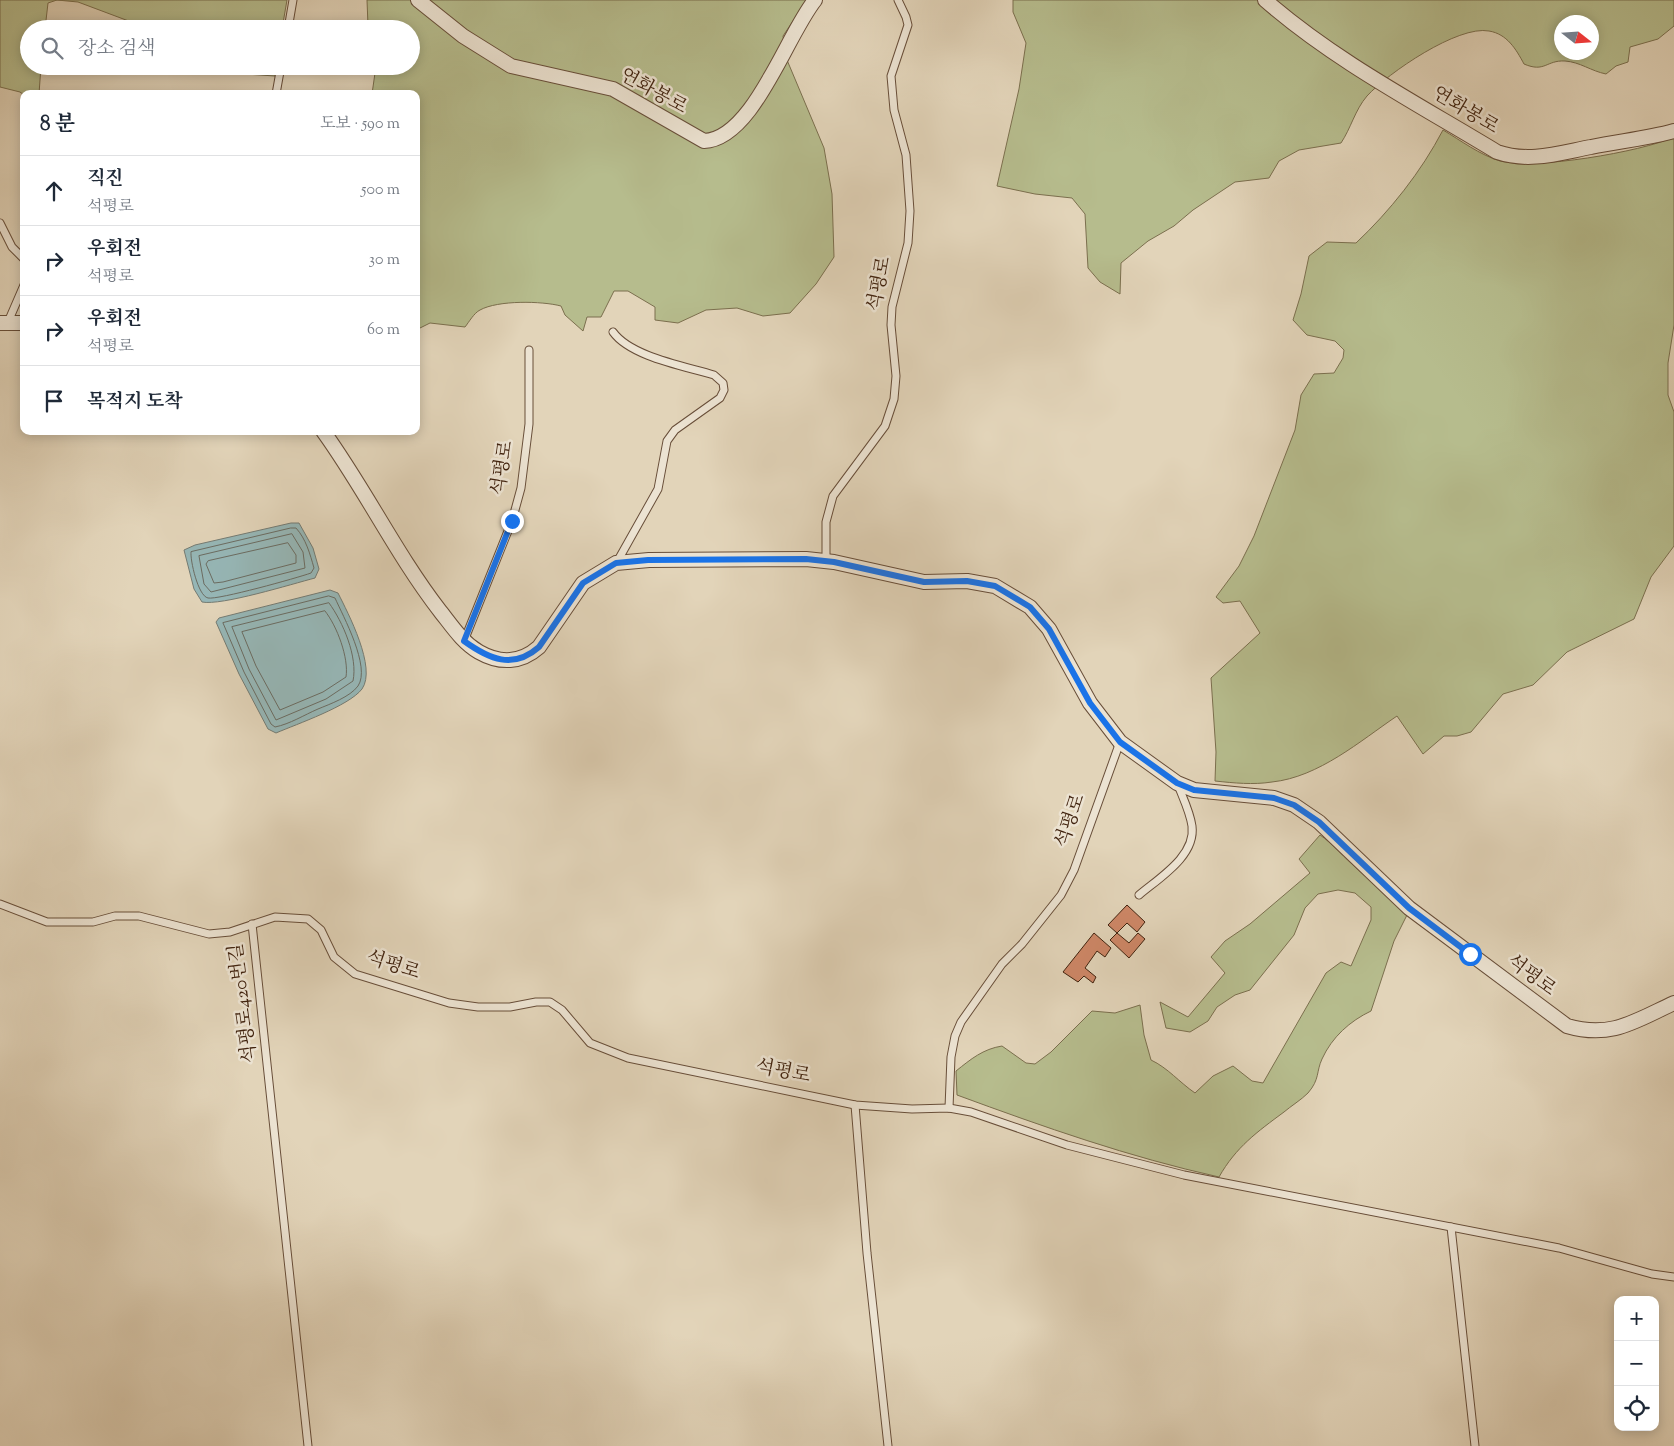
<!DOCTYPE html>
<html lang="ko">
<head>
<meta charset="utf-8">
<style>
  :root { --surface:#fff; --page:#f2f2f3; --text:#1f2937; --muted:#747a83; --line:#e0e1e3 }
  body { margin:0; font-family:"Sorts Mill Goudy","Noto Serif KR",serif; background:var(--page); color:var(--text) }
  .controls { position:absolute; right:15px; bottom:15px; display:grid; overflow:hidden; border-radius:10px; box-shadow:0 2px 12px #0003 }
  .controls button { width:45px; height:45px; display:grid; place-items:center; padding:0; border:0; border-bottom:1px solid var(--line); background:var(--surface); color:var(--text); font:25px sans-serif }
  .compass { position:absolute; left:1554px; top:15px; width:45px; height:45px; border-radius:50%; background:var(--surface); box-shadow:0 2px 12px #0003; rotate:107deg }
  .stop { position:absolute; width:15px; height:15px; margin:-11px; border:4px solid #1a73e8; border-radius:50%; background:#fff }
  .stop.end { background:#1a73e8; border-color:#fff; box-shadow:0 1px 5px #0008 }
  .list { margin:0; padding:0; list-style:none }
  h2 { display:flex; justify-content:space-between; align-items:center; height:65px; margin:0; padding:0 20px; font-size:21px }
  h2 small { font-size:16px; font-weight:400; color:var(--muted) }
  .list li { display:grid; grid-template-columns:32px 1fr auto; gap:15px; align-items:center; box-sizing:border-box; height:70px; padding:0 20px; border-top:1px solid var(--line) }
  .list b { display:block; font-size:19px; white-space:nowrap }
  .list p { margin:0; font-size:16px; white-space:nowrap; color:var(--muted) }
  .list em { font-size:16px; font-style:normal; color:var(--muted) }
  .icon { flex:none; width:28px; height:28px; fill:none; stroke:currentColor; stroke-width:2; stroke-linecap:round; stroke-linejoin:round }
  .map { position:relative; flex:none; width:1674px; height:1446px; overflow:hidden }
  .search { position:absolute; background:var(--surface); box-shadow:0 2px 12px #0003; left:20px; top:20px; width:400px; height:55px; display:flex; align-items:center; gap:12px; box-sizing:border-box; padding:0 18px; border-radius:28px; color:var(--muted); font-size:19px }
  .panel { position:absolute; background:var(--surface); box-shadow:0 2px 12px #0003; left:20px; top:90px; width:400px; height:345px; border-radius:10px }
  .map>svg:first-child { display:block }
  .green { fill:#b6bc8d; stroke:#7b6f4e; fill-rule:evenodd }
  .water { fill:#96b7b7; stroke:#747b73 }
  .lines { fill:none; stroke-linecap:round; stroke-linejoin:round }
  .shore { stroke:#6b6c62; stroke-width:1 }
  .building { fill:#ce8767; stroke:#40220e }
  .service-casing { stroke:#684e39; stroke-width:9 }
  .minor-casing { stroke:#684e39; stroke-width:16 }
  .service { stroke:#ece3d2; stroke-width:7 }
  .minor { stroke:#ece3d2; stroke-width:14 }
  .route { stroke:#1a73e8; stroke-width:6 }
  .labels { text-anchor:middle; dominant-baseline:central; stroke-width:5; stroke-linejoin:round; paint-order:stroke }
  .street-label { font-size:19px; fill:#40220e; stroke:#ece3d2 }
</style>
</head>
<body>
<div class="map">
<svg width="1674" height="1446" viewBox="0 0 1674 1446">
  <rect width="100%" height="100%" fill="#e2d4b9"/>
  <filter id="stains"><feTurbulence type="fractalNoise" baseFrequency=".004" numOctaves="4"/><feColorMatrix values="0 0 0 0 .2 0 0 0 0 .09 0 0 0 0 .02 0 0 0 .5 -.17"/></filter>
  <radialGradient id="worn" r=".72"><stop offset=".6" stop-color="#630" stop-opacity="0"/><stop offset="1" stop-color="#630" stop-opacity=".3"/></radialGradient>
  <g class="green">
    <polygon points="0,0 287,0 282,29 150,29 78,2 57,0 48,3 45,29 29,29 29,66 41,66 39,94 24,95 20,92 0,87"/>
    <path d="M367,0H807L783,36L787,60L824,148L832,194L834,257L816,284L790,313L763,316L737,308L706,310L678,323L655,320V307L628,291H614L601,317H587L583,331L565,315L561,306C542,301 498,300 480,310C474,313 469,322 465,327L430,323L416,330V94H372L376,66H411V29H375L368,26Z"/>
    <path d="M1013,0H1674V26L1658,39L1630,47L1628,62L1616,66L1606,74C1591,71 1580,62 1565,61C1546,60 1545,73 1524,64C1516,49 1507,34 1489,31C1458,25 1388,73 1367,96C1355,110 1351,128 1341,143L1299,150L1279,161L1269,178L1235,182L1193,210L1174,226L1148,241L1121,263L1120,294L1100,282L1088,268L1085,214L1072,198L1035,194L997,186L1019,89L1026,43L1013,12ZM1562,22H1592V52H1562Z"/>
    <polygon points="185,66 277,66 275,76 186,70"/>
    <path d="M1443,130C1460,140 1480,155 1500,161C1534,170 1641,152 1674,137V325L1668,363V395L1674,412V546L1651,577L1634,619L1567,652L1533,685L1503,694L1471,732L1457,736H1444L1423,754L1397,716C1360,741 1319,777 1272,782C1253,785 1234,783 1215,781L1216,752L1211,678L1260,633L1240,601L1223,603L1216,597L1239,566L1254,536L1295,430L1301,395L1314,374L1334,373L1343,358L1344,350L1335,341L1307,335L1293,320L1301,294L1309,256L1327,242L1356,243C1390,211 1421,172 1443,130Z"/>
    <path d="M1320,835C1333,844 1341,854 1352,864C1370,882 1395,894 1407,915L1394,941L1371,1011C1350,1021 1332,1037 1322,1059C1316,1072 1320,1079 1308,1093C1301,1100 1291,1106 1284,1112C1257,1132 1236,1147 1219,1177C1129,1157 1044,1127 957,1095L956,1071C971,1059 983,1049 1002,1046L1026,1063L1035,1064L1051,1052L1092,1011L1115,1013L1140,1005L1144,1035L1151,1060C1168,1068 1179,1082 1195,1093L1213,1076L1233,1066L1252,1081L1263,1083L1326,973L1341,962L1351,966L1371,920V907L1355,893L1338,890L1318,894L1305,908L1294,935L1250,990L1235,995L1217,1007L1208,1021L1190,1032L1166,1028L1160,1002L1188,1017L1225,973L1211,957L1225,941L1250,924L1310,873L1299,859Z"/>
  </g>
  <g class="water">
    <path d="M291,523H299L313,548L319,569L315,578C292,584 221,606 202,602L194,589L184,550L195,545Z"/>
    <path d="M330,590L338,593C348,613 377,668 362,689C349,706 297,724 276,733L268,729L239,674L216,622L219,618Z"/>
  </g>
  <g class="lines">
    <g class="shore">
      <path d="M291,528H296C306,539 310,554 314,568L311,573C297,578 218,600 208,598C198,596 190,560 191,552Z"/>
      <polygon points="292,534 303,552 305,568 211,592 204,584 199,556"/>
      <polygon points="288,543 296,555 296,563 223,582 214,583 206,564 208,561"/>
      <path d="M329,596L335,598C343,616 371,667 358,686C350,697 330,704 318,709C304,715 290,724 275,727L271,724L244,672L223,623Z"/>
      <path d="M329,603C343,622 358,657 353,681L326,699L276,720L249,669L232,627Z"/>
      <path d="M325,611C337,626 349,658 346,677L323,692L280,710L256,666L242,632Z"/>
    </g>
  </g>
  <g class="building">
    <polygon points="1127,905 1145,922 1137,932 1127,923 1117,933 1108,925"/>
    <polygon points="1094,933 1111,948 1105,957 1097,951 1085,968 1096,977 1093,983 1084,976 1078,982 1063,972"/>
    <polygon points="1117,933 1129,943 1138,933 1145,939 1129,958 1110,940"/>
  </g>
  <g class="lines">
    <g class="service-casing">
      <g id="service">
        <polyline points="288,29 293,0"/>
        <polyline points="276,94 281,66"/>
        <polyline points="0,223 12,247 24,259"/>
        <polyline points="8,322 24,285"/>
        <path d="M613,332C631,357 685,366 714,375L723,383L724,390L720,398L675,430L667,441L658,489L617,562"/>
        <polyline points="826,561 826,522 833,496 885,426 894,399 896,376 891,325 892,307 908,243 910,211 906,155 894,110 891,76 908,25 906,17 898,0"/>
        <polyline points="464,641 512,521 521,488 529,424 529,350"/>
        <path d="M1139,895C1159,878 1196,856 1192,826C1190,812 1183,798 1178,785"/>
        <polyline points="0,904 47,922 93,922 115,916 139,916 209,934 230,932 275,917 308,919 321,930 334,957 355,974 449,1003 478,1007 510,1007 536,1002 550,1002 562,1010 590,1043 628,1058 855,1105 912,1109 949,1108 971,1112 1067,1145 1184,1175 1559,1248 1652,1274 1674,1277"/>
        <polyline points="252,924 308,1446"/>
        <polyline points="855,1105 867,1253 888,1446"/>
        <polyline points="949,1108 951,1057 955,1036 961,1022 1002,964 1022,944 1061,895 1074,870 1120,742"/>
        <polyline points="1451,1227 1475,1446"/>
      </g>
    </g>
    <g class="minor-casing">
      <g id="minor">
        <path d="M418,0L463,36L511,66L613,89L704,141C753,139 786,36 815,0"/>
        <path d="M1265,0C1335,61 1418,104 1497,152C1529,163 1559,153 1591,147C1619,141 1646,139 1674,131"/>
        <polyline points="0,323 24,323"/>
        <path d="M323,431C365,489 396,554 440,611C452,626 462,642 479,652C500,664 521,663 539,647L583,583L616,563L649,560L806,559L834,562L924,582L967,581L995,586L1030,607L1049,629L1090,703L1120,742L1177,783L1194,790L1274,798L1294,805L1319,822L1409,908L1567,1026C1611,1039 1635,1021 1674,1003"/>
      </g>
    </g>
    <use href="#service" class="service"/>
    <use href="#minor" class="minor"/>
  </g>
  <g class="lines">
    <path class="route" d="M512,521L464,641C489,659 513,670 539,647L583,583L616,563L648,560L806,559L834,562L924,582L967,581L995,586L1030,607L1049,629L1090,703L1120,742L1177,783L1194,790L1274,798L1294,805L1319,822L1409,908L1470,954"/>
  </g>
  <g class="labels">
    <g class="street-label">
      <text transform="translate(653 92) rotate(29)">연화봉로</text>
      <text transform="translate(1465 111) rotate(31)">연화봉로</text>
      <text transform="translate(880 284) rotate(-79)">석평로</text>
      <text transform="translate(503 468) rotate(-81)">석평로</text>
      <text transform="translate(1071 821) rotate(-71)">석평로</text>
      <text transform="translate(393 966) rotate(18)">석평로</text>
      <text transform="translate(1531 976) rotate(37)">석평로</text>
      <text transform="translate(244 1003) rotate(-97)">석평로420번길</text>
      <text transform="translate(783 1072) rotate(11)">석평로</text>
    </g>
  </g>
  <rect width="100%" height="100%" filter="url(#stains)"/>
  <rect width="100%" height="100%" fill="url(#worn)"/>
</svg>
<div class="controls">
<button>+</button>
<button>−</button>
<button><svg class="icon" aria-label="locate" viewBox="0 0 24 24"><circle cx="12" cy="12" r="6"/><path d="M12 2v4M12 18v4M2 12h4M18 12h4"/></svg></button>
</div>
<svg class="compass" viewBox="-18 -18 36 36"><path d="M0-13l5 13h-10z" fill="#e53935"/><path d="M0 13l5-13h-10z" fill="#747a83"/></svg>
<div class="stop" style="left:1470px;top:954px"></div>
<div class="stop end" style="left:512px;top:521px"></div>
<div class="search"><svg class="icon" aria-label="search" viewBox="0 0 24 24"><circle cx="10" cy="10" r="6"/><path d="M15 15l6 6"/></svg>장소 검색</div>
<section class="panel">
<h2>8 분<small>도보 · 590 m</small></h2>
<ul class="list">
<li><svg class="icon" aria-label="ahead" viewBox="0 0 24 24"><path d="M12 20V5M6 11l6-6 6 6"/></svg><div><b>직진</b><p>석평로</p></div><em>500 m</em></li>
<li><svg class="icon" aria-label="right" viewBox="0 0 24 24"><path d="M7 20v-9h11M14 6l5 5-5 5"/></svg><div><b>우회전</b><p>석평로</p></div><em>30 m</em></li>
<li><svg class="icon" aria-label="right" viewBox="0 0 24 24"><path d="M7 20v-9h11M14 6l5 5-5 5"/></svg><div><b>우회전</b><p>석평로</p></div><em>60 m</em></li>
<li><svg class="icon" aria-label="arrive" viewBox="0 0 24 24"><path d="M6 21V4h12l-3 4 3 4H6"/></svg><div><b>목적지 도착</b></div></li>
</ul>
</section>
</div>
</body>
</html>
